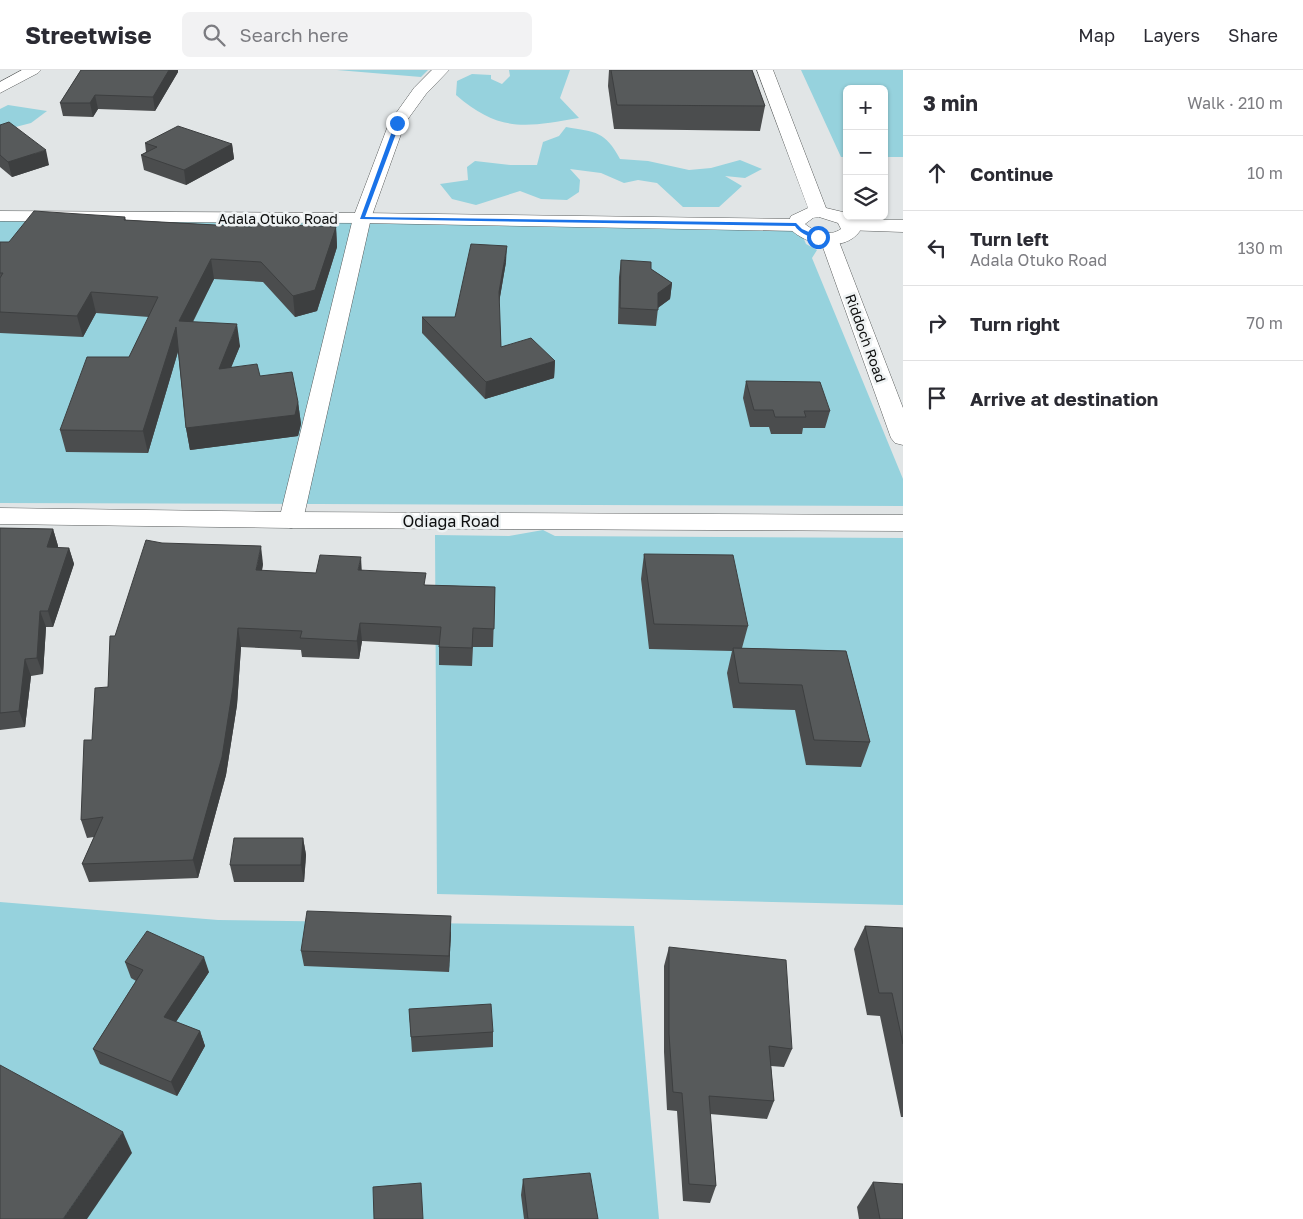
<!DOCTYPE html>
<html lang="en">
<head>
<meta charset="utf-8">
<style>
  :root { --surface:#fff; --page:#f2f2f3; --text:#2b2b33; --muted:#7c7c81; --line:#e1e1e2 }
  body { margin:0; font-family:"Golos Text",sans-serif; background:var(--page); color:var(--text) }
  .controls { position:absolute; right:15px; top:15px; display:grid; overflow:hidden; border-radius:8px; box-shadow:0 1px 4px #0004 }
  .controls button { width:45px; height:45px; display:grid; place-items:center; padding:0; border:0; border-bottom:1px solid var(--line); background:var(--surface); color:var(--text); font:25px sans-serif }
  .stop { position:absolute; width:15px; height:15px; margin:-11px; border:4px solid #1a73e8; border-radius:50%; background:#fff }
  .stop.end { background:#1a73e8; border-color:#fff; box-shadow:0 1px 5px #0008 }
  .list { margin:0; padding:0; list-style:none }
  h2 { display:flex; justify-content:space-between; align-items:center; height:65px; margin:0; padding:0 20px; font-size:21px }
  h2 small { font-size:16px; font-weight:400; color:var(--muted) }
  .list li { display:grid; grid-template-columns:32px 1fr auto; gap:15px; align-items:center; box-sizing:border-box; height:75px; padding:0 20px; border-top:1px solid var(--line) }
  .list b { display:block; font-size:19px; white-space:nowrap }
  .list p { margin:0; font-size:16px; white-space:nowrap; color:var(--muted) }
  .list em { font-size:16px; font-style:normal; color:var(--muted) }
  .icon { flex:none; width:28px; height:28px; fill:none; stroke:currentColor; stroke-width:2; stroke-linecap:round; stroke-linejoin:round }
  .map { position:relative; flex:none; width:903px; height:1149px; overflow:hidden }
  header { display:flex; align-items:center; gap:30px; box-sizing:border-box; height:70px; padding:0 25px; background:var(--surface); border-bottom:1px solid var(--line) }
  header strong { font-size:24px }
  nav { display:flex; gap:28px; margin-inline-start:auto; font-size:18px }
  .search { width:350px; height:45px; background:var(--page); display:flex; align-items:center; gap:12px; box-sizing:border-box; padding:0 18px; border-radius:8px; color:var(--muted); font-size:19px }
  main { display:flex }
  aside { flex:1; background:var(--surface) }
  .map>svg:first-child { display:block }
  .green { fill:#96d2dd }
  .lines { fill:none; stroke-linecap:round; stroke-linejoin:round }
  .street-casing { stroke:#595c5c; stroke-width:1 }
  .secondary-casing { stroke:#595c5c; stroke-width:1 }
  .street { fill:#fff; fill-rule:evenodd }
  .secondary { fill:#fff; fill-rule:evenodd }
  .wall { fill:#4b4d4e }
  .shaded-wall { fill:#3d3f40 }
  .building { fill:#575a5b; stroke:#3d3f40 }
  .route { fill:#1a73e8 }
  .labels { text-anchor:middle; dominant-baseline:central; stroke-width:5; stroke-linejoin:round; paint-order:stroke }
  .far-street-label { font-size:14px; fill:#0e0f0f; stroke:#eef2f3 }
  .street-label { font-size:16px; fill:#0e0f0f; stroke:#eef2f3 }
</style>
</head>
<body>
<header>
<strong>Streetwise</strong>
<div class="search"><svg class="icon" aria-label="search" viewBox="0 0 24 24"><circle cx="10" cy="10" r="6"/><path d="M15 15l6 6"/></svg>Search here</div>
<nav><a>Map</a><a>Layers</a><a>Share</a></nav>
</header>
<main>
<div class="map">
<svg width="903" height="1149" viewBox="0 0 903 1149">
  <rect width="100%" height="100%" fill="#e1e5e6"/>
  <g class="green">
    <polygon points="337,0 428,0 421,7"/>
    <path d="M509,0H570L560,28L579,48C526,57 500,63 456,25L457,11L472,4L491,5V9L502,14L510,6Z"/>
    <polygon points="801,0 903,0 903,87 884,87 884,19 847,19 847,87 841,87"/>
    <polygon points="8,35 47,41 31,53 0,61 0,39"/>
    <path d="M566,57C596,62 605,61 620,89L648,91L689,100L711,98L740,90L762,99L745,108L725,106L742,116L719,137H683L657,113L638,110L624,113L601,103L570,99L580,110L579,122L567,130L541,129L520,121L476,135L452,129L440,114L468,110L467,97L475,91L510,95H537L543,72L559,66Z"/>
    <polygon points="0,143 800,160 806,174 817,180 812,188 903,409 903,436 0,433"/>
    <polygon points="543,460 555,466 903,468 903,835 437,824 435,465 509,466"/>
    <polygon points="0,832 218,850 634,856 659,1149 0,1149"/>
  </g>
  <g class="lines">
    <g class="street-casing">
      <g id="street">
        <polygon points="432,0 449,0 426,24 405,53 371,148 303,450 300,456 291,458 282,456 279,450 353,148 389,53 414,18"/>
        <path d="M757,0H773L826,138L847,143V146H852L859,156L860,161C844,184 801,175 787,155L791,146L808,138ZM819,147L838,153L841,159C829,167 816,163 805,154L813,148Z"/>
      </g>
    </g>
    <g class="secondary-casing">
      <g id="secondary">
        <polygon points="22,0 41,0 38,3 0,23 0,12"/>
        <polygon points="0,141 362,143 796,149 803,151 805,155 803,159 796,161 362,153 0,151"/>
        <polygon points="851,150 903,150 903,162 844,160 842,156 844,152"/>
        <polygon points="829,163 836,165 838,169 903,338 903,375 895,373 891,368 820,169 822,165"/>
        <polygon points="0,438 291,442 903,445 903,461 291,458 0,454"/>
      </g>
    </g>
    <use href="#street" class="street"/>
    <use href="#secondary" class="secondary"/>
  </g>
  <g class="wall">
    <polygon points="81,0 178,0 178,2 155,41 98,39 93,47 63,46 60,33"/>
    <polygon points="609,0 752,0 765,36 760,61 614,59 608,16"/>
    <polygon points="0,55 49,95 12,107 0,97"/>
    <polygon points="145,73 232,74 234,89 186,115 144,100 141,85 146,82"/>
    <polygon points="125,147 126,150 252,157 336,157 337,177 317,241 295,247 263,212 214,209 193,252 240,276 231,297 260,306 298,332 301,354 298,366 190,380 186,358 178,282 148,383 66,382 60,360 129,287 149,247 96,243 83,267 0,263 0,172 9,172"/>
    <polygon points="621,190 651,199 672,213 670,229 658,238 656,256 618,254 619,207"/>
    <polygon points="506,192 499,233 501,277 555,291 554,308 485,329 422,263 422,247 455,247"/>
    <polygon points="746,311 830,341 825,358 803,358 802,364 771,364 769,357 750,357 743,328"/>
    <polygon points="0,458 53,459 58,476 58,478 69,478 74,494 53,557 46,557 43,604 31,606 25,657 0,660"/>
    <polygon points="644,484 748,556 742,578 846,581 870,672 861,697 806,695 795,640 733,638 727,603 732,581 649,579 641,509"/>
    <polygon points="263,494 262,501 316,503 361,500 426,515 495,517 493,577 473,577 472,596 439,595 439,575 362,571 359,589 302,587 301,580 241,577 237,635 226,705 198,808 89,812 82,794 94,767 87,768 81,750 92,670 108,617 115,566"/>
    <polygon points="303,768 306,785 304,812 234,812 230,795"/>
    <polygon points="865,856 903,858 903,1047 901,1047 880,946 867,945 854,879"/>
    <polygon points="451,862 449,902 304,896 301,881"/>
    <polygon points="669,877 792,979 784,997 771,996 774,1031 767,1049 710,1044 716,1116 710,1133 683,1131 677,1041 667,1040 664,982 664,896"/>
    <polygon points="125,892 209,902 176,952 200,961 205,976 177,1026 100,994 93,979 136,911 131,908"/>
    <polygon points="409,939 493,962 493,977 412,982"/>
    <polygon points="523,1109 598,1149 524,1149 521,1125"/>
    <polygon points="873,1112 903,1149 859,1149 857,1137"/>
  </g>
  <g class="shaded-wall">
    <polygon points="169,0 178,0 178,2 155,41 153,27"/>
    <polygon points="95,25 98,39 93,47 90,33"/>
    <polygon points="232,74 234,89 186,115 184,100"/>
    <polygon points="46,80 49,95 12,107 8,92"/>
    <polygon points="336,157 337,177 317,241 295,247 293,226"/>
    <polygon points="507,176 506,192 498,238 499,222"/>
    <polygon points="211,189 214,209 182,272 179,251"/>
    <polygon points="672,213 670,229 656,239 658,223"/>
    <polygon points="91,222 96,243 83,267 77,246"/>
    <polygon points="237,254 240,276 222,320 219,299"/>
    <polygon points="176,257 179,278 148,383 143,361"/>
    <polygon points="555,291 554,308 485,329 486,312"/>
    <polygon points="298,332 301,354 298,366 190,380 186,358"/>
    <polygon points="53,459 58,476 52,494 47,477"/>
    <polygon points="261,476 263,494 258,519 256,500"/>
    <polygon points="69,478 74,494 53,557 48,541"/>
    <polygon points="361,487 362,505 358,500"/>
    <polygon points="40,541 46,557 43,604 37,588"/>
    <polygon points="360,553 362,571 359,589 357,571"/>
    <polygon points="238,558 241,577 237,635 226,705 198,808 193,790"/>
    <polygon points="25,589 31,606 25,657 19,641"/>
    <polygon points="303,768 306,785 304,812 301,795"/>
    <polygon points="451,846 451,862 449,902 449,886"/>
    <polygon points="204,887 209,902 169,962 164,947"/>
    <polygon points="200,961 205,976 177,1026 171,1012"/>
    <polygon points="123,1062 132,1083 87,1149 63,1149"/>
  </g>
  <g class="building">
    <polygon points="81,0 169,0 153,27 95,25 90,33 60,33"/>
    <polygon points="611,0 752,0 765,36 617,35"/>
    <polygon points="9,52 46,80 8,92 0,85 0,55"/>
    <polygon points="178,56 232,74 184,100 141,85 157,77 145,73"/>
    <polygon points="34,141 125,147 124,150 252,157 253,153 336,157 315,220 293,226 261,192 211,189 179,251 237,254 219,299 257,294 260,306 292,302 298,332 295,345 186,358 176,257 143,361 60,360 87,287 129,287 158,227 91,222 77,246 0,242 0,208 3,203 0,203 0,172 9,172"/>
    <polygon points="471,174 507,176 499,222 501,277 531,268 555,291 486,312 422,247 455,247"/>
    <polygon points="621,190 651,192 651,199 672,213 658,223 658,240 620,238"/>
    <polygon points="746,311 820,312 830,341 804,341 806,347 775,347 773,340 754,340"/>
    <polygon points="0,458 53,459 47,477 69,478 48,541 40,541 37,588 25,589 19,641 0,643"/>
    <polygon points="146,470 162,473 261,476 256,500 316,503 320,485 361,487 358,500 426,503 424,515 495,517 494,559 473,558 472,578 439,577 441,557 360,553 357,571 300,568 302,561 238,558 233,617 222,687 193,790 82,794 103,747 81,750 84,670 92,670 95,618 108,617 110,566 115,566"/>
    <polygon points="644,484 733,485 748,556 654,554"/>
    <polygon points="733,578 846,581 870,672 814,670 802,615 739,613"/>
    <polygon points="234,768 303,768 301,795 230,795"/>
    <polygon points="307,841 451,846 449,886 301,881"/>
    <polygon points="865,856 903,858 903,974 892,923 879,923"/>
    <polygon points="147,861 204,887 164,947 200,961 171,1012 93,979 143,900 125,892"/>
    <polygon points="669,877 786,890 792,979 769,976 774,1031 709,1026 716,1116 689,1114 682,1023 673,1022 669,964"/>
    <polygon points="491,934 493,962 411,967 409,939"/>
    <polygon points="0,995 123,1062 63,1149 0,1149"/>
    <polygon points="590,1103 598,1149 528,1149 523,1109"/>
    <polygon points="873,1112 903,1114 903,1149 880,1149"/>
    <polygon points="421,1113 423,1149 374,1149 373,1117"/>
  </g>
  <path class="route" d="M397,51L400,53L365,147L796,153L802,159L820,167C813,170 799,163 795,156L360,149L395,53Z"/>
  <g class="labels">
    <g class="far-street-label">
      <text x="278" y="148">Adala Otuko Road</text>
      <text transform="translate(866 268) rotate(70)">Riddoch Road</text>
    </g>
    <g class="street-label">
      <text x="451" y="451">Odiaga Road</text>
    </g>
  </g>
</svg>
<div class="controls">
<button>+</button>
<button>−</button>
<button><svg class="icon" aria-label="layers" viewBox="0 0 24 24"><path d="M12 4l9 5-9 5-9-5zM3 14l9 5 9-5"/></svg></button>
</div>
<div class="stop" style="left:818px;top:167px"></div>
<div class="stop end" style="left:397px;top:53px"></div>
</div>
<aside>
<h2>3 min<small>Walk · 210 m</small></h2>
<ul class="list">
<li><svg class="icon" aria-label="ahead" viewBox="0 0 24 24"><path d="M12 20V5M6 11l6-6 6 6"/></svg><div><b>Continue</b></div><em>10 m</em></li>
<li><svg class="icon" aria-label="left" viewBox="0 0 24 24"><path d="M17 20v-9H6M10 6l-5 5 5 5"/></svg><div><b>Turn left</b><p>Adala Otuko Road</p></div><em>130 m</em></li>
<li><svg class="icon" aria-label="right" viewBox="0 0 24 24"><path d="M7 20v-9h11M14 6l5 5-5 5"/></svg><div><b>Turn right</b></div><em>70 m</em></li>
<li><svg class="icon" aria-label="arrive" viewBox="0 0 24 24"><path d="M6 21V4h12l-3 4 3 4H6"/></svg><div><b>Arrive at destination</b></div></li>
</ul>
</aside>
</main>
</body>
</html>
